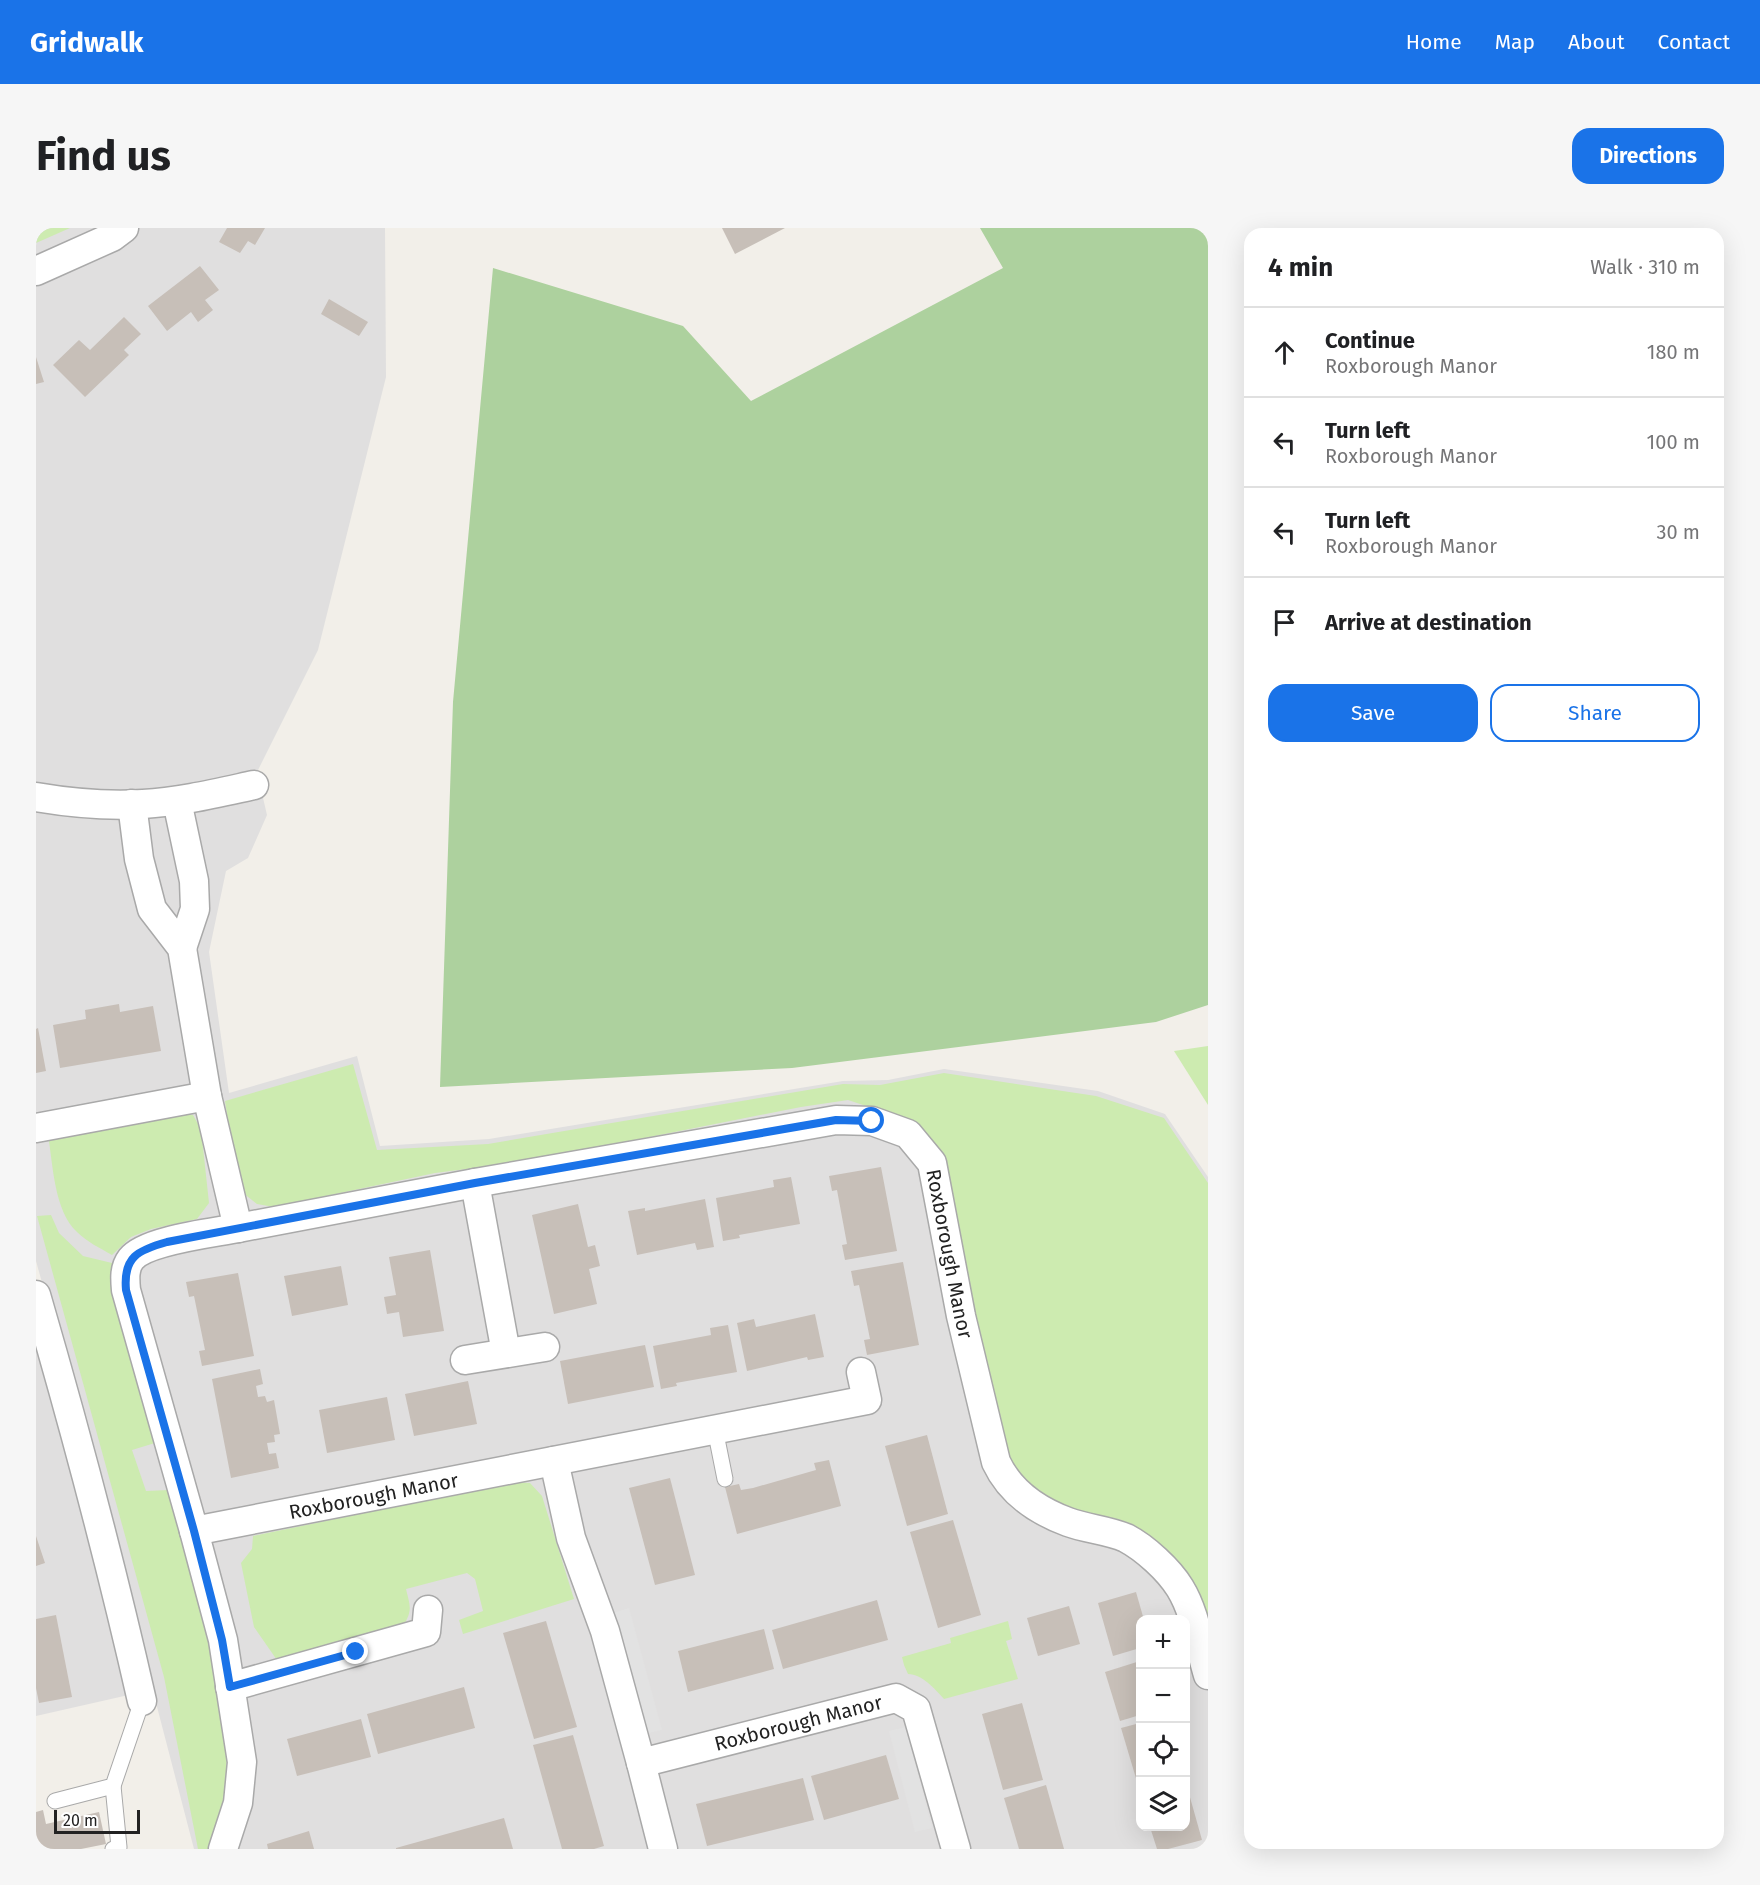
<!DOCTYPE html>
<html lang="en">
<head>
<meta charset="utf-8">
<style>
  :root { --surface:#fff; --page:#f6f6f6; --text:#202124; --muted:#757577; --line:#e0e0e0; --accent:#1a73e8 }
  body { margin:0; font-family:"Fira Sans",sans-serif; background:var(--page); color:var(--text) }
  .controls { position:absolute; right:18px; bottom:18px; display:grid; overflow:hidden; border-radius:12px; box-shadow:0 6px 24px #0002 }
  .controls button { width:54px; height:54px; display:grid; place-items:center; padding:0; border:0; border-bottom:2px solid var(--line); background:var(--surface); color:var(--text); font:30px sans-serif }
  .scale { position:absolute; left:18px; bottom:15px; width:86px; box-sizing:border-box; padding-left:6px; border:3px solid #222; border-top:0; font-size:16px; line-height:21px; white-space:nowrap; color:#222; -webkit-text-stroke:4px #fff; paint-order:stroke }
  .stop { position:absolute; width:18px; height:18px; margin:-14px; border:4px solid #1a73e8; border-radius:50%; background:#fff }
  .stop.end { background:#1a73e8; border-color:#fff; box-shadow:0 2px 6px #0008 }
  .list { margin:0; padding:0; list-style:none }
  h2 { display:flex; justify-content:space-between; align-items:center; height:78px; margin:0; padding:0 24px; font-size:26px }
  h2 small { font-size:20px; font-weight:400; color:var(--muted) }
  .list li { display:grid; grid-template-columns:39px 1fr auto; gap:18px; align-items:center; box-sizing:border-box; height:90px; padding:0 24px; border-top:2px solid var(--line) }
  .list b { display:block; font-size:22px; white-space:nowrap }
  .list p { margin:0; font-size:20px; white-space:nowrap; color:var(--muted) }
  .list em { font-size:20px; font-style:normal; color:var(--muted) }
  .actions { display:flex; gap:12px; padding:18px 24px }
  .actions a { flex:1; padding:14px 0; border:2px solid var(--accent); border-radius:18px; text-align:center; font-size:21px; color:var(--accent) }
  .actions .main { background:var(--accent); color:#fff }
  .icon { flex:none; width:33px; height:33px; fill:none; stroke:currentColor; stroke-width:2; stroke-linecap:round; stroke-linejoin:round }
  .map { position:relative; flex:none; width:1172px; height:1621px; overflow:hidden; border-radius:18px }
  header { display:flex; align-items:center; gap:36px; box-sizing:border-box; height:84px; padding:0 30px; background:var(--accent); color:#fff }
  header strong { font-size:28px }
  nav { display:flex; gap:33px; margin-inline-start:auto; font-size:21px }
  .intro { display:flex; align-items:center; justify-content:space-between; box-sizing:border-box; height:144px; padding:0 36px }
  h1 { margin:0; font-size:42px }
  .button { padding:15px 27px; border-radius:18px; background:var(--accent); color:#fff; font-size:21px; font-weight:700 }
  main { display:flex; gap:36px; padding:0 36px }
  aside { flex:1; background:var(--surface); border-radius:18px; box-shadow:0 6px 24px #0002 }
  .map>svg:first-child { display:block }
  .residential { fill:#e0dfdf; fill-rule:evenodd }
  .grass { fill:#cdebb0 }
  .forest { fill:#add19e }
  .parking { fill:#e2e2e2 }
  .building { fill:#c7bfb8 }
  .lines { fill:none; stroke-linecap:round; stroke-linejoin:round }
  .service-casing { stroke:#a9a9a9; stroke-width:17 }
  .minor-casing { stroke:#a9a9a9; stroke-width:31 }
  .service { stroke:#fff; stroke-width:15 }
  .minor { stroke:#fff; stroke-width:28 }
  .route { stroke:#1a73e8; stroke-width:8 }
  .labels { text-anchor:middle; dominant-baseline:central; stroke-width:4.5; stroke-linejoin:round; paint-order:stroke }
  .street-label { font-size:20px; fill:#222; stroke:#fff }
</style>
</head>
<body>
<header>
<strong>Gridwalk</strong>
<nav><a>Home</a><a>Map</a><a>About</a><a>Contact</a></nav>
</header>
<div class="intro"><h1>Find us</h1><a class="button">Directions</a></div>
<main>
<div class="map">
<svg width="1172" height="1621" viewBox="0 0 1172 1621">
  <rect width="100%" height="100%" fill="#f2efe9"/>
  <g class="residential">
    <path d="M0,0H349L350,149L282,422L221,544L231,587L212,630L190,643L173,724L193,865L321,828L344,918L453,911L807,853L852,852L908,841L1062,863L1129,886L1172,949V1621H158L75,1302L0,1033ZM1104,1392H1150V1598H1104Z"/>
    <polygon points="0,1117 97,1466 0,1488"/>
  </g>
  <g class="grass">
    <polygon points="0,0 34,0 0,15"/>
    <polygon points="1172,818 1172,877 1138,823"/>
    <polygon points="317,836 341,922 452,916 807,856 844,857 908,845 1060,868 1128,890 1172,955 1172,1387 1143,1335 1118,1313 1085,1292 1031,1281 995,1260 974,1233 954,1164 906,936 848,884 812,872 765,879 493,933 399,945 238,979 221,976 202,961 189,873"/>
    <path d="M145,885L157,887L165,901L173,975L161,991L115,1001L95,1009L76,1027C64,1020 51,1014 41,1004C18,983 17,936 12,907Z"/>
    <polygon points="15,987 23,1005 47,1028 76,1035 76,1061 119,1215 96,1222 110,1263 133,1262 175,1423 191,1530 187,1579 174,1621 162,1621 128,1449 1,988"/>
    <path d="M478,1254L494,1255L506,1268L538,1371L427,1406L423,1392L447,1383L439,1351L431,1345L370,1361C374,1378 377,1382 367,1398L243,1435L218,1399L205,1335L216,1321L217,1308Z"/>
    <path d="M972,1393L976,1411L970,1413L982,1451L908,1471C899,1461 886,1446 872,1446L868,1437L866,1429L915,1415L914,1410Z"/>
  </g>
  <polygon class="forest" points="944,0 1172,0 1172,777 1120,794 756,840 404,859 417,474 457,40 647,98 715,173 967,40"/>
  <g class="parking">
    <polygon points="593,1380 626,1502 608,1506 574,1386"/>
    <polygon points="870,1499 896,1600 879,1604 853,1503"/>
  </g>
  <g class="building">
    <polygon points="191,0 229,0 219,17 212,13 204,25 183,14"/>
    <polygon points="686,0 749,0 699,26"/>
    <polygon points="164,38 183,62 169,72 177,82 162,94 155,84 131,103 112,78"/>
    <polygon points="293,71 332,94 323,108 285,86"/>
    <polygon points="88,89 105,106 88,122 93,127 49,169 17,137 43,112 54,122"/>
    <polygon points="0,129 8,154 0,156"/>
    <polygon points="83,776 84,784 117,778 125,823 24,840 17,797 50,791 49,782"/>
    <polygon points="2,800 10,843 0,845 0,801"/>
    <polygon points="845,939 861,1023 809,1032 806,1017 811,1016 801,962 796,963 793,948"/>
    <polygon points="755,949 764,996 703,1007 704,1010 687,1013 680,970 738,959 737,952"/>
    <polygon points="669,971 678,1019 661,1022 659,1015 601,1027 592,983 609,980 609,983"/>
    <polygon points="542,976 552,1019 559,1017 564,1038 553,1041 561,1076 518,1086 496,987"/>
    <polygon points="394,1022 408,1103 367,1109 363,1084 351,1086 348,1069 360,1067 353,1029"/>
    <polygon points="867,1034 883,1117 831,1127 828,1112 834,1111 823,1057 818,1058 815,1043"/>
    <polygon points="305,1038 312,1077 256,1088 248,1048"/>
    <polygon points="202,1045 218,1128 166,1138 163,1123 169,1122 158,1068 153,1069 150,1054"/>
    <polygon points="779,1086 788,1129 772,1132 771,1129 711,1143 701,1095 718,1091 720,1099"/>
    <polygon points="692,1097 701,1144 640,1155 641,1158 625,1161 617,1118 675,1107 674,1100"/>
    <polygon points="609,1117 618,1159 532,1176 524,1133"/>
    <polygon points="224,1141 227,1156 220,1158 222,1169 229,1168 231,1174 238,1172 244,1206 238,1207 239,1214 231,1215 233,1226 240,1225 243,1240 195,1250 176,1151"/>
    <polygon points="432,1153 441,1196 378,1208 369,1166"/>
    <polygon points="351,1169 359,1212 291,1225 283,1182"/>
    <polygon points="891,1207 912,1286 871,1298 849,1218"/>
    <polygon points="793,1232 805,1278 701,1306 689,1259 703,1256 705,1262 717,1260 780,1242 778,1235"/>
    <polygon points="634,1250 659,1347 619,1357 593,1260"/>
    <polygon points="917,1292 945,1387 902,1400 874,1304"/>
    <polygon points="0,1308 9,1335 0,1338"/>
    <polygon points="1100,1364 1108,1392 1104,1392 1104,1420 1077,1428 1062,1375"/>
    <polygon points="841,1372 852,1412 747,1441 736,1402"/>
    <polygon points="1033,1378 1044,1416 1002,1428 991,1390"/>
    <polygon points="20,1387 36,1469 3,1475 0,1460 0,1391"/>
    <polygon points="510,1393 541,1499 498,1511 467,1405"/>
    <polygon points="728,1401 738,1441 652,1464 642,1423"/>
    <polygon points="1104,1433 1104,1487 1084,1493 1069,1444"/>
    <polygon points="428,1459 439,1500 342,1526 331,1486"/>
    <polygon points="986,1475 1007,1552 967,1562 946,1486"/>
    <polygon points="325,1491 335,1529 261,1548 251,1511"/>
    <polygon points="1104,1495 1104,1557 1102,1557 1085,1500"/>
    <polygon points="537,1507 568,1618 558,1621 526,1621 497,1517"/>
    <polygon points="850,1527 863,1571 788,1592 775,1548"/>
    <polygon points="767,1550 778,1592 671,1618 660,1576"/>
    <polygon points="1150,1555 1166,1612 1132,1621 1121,1621 1114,1599 1150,1598"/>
    <polygon points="1010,1557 1028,1621 983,1621 968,1570"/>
    <polygon points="7,1582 10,1596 63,1584 70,1616 45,1621 0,1621 0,1584"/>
    <polygon points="468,1590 477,1621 360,1621 360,1620"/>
    <polygon points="273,1603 278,1621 232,1621 231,1616"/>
  </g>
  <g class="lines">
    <g class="service-casing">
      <g id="service">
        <polyline points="679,1201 689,1251"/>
        <polyline points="19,1573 77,1558 106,1473"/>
        <polyline points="77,1621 83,1619 77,1558"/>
      </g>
    </g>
    <g class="minor-casing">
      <g id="minor">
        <polyline points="0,43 76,9 88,0"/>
        <path d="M0,569C35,575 72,578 107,576C144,574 181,565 218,557"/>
        <polyline points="141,573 158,653 159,681 146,720"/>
        <path id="s1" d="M96,576L103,631L116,681L146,720L171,868L202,1000L439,955L800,892L836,893L872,906L896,935L925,1088L960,1234C974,1264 1002,1283 1032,1294C1051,1301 1072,1302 1090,1310C1109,1320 1133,1342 1144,1360C1160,1386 1163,1418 1172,1447"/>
        <polyline points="0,900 171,868"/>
        <polyline points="439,955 470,1125"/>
        <path d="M0,1067C39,1201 75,1336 106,1473"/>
        <polyline points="429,1132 509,1119"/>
        <path id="s2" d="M518,1233L535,1310L569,1403L605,1535L860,1470L880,1481L920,1621"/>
        <path id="s3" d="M158,1303L831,1172L825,1144"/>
        <polyline points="194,1459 390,1404 392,1382"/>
        <polyline points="605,1535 627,1621"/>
        <path d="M187,1621L202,1575L206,1534L187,1412L158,1303L90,1062C89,1051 88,1040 95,1031C110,1012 177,1005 202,1000"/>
      </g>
    </g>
    <use href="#service" class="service"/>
    <use href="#minor" class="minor"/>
  </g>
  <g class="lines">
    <path class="route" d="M320,1424L194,1459L186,1412L158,1303L90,1062C87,1029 102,1022 131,1014L439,955L800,892L836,893"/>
  </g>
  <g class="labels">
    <g class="street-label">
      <text stroke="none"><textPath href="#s1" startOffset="1254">Roxborough Manor</textPath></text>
      <text stroke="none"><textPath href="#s3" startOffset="183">Roxborough Manor</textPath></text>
      <text stroke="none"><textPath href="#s2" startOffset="477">Roxborough Manor</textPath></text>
    </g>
  </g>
</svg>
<div class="controls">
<button>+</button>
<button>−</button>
<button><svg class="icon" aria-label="locate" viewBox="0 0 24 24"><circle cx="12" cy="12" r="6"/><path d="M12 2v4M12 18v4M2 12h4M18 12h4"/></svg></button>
<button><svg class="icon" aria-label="layers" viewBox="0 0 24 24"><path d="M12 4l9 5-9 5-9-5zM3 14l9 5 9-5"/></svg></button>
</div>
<div class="scale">20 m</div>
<div class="stop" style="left:836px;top:893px"></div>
<div class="stop end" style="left:320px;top:1424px"></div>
</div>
<aside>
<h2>4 min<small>Walk · 310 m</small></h2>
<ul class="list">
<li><svg class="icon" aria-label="ahead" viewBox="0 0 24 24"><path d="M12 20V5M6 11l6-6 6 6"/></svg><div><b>Continue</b><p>Roxborough Manor</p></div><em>180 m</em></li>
<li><svg class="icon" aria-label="left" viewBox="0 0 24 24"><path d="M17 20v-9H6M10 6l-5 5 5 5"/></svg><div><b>Turn left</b><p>Roxborough Manor</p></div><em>100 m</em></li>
<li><svg class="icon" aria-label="left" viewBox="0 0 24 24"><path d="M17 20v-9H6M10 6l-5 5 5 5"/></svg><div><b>Turn left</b><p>Roxborough Manor</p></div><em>30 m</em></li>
<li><svg class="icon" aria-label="arrive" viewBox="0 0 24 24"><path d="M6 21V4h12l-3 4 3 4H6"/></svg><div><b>Arrive at destination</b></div></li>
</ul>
<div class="actions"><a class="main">Save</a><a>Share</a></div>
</aside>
</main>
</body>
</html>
